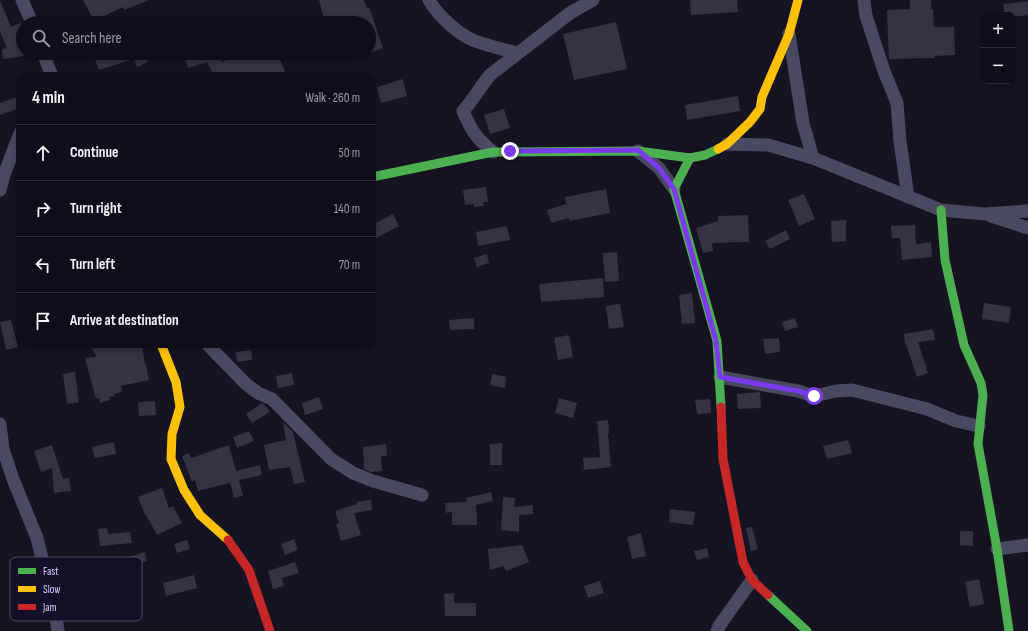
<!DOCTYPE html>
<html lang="en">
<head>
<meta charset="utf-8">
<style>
  :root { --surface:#100f19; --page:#1e1d26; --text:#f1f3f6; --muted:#9c9ca2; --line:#302f38 }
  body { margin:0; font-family:"Sofia Sans Condensed",sans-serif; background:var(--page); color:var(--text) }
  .controls { position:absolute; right:12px; top:12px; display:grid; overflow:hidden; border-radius:8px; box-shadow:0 2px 6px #0003 }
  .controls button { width:36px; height:36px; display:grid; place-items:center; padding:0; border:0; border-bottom:1px solid var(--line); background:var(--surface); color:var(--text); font:20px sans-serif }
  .stop { position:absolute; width:12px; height:12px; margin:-9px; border:3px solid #7c3aed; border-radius:50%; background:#fff }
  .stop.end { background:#7c3aed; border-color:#fff; box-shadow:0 1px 4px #0008 }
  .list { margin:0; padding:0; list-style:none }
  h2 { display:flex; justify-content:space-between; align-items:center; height:52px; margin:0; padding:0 16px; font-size:17px }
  h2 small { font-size:13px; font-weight:400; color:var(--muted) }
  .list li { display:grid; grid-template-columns:26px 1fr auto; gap:12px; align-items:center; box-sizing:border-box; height:56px; padding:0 16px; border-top:1px solid var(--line) }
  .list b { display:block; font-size:15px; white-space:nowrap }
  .list em { font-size:13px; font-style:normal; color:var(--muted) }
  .icon { flex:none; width:22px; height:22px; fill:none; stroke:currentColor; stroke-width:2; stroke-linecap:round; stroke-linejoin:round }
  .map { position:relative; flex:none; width:1028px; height:631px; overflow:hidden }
  .search { position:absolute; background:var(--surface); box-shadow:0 2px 6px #0003; left:16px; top:16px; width:360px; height:44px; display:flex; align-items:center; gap:10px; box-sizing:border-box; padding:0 14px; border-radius:22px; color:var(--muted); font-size:15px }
  .panel { position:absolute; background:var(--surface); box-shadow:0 2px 6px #0003; left:16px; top:72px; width:360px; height:276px; border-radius:12px }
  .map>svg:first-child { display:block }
  .building { fill:#343243 }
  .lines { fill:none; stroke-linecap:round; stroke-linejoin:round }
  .street { stroke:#4a4962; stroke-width:13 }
  .fast { stroke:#4caf50; stroke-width:9 }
  .slow { stroke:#ffc107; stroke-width:9 }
  .jam { stroke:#c62828; stroke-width:9 }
  .route { stroke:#7c3aed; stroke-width:5 }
  .key { fill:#130f26; stroke:#4e4a67; stroke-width:1 }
  .key-label { font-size:11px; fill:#d9d4ff }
</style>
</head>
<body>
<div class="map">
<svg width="1028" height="631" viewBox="0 0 1028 631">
  <rect width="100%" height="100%" fill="#161421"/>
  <g class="building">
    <polygon points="0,0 11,27 23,22 23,38 22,39 24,56 3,59 2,49 7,48 0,32"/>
    <polygon points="83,0 149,0 124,10 123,7 94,21"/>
    <polygon points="319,0 364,0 367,8 369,7 383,48 369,53 369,23 325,23"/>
    <polygon points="690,0 737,0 738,12 691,15"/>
    <polygon points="910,0 931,0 931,9 933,9 934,27 954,27 955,55 935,56 935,58 889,59 887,10 910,9"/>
    <polygon points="1028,1 1028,15 1013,17 1013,15 1005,15 1003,4"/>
    <polygon points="616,22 627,69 574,80 563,34"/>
    <polygon points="113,53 145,53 148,62 137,67 134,59 99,70 95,59"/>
    <polygon points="183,53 229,53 230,55 220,58 222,62 242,53 252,53 254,58 264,53 277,53 287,76 214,76 207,62 188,68"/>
    <polygon points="403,79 407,96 381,103 377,87"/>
    <polygon points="20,96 20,108 0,115 0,103"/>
    <polygon points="738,96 740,111 687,120 685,105"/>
    <polygon points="504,109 510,128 490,134 484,115"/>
    <polygon points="486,187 488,202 483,202 484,206 474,207 474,204 465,205 463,190"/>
    <polygon points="606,189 610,213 569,221 569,218 551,223 547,210 566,204 565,197"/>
    <polygon points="804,194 815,219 799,226 788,200"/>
    <polygon points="393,214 399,226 372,240 372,225"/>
    <polygon points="748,215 749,242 712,243 713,251 703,253 696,228 718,221 718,216"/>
    <polygon points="846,220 846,241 832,242 831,221"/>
    <polygon points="915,225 916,244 931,242 932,257 902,260 900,238 892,238 891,226"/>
    <polygon points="507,226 510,240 478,246 476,232"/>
    <polygon points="786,230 790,239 770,249 765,241"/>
    <polygon points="617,252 619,281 605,282 603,253"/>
    <polygon points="487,254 489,263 477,267 474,258"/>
    <polygon points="603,278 604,297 541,302 539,284"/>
    <polygon points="692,293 695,323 682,324 679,295"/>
    <polygon points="984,303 1011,307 1009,323 982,319"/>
    <polygon points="620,304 624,327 609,329 606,306"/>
    <polygon points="474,318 474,329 450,330 449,320"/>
    <polygon points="795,318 798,327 785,331 782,322"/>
    <polygon points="11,320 18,347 6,350 0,322"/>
    <polygon points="933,329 935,340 918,342 928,373 917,377 906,344 905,344 904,334"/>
    <polygon points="569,335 573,357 558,360 554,338"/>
    <polygon points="779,338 780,352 765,354 763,339"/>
    <polygon points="89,344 142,344 145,364 146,364 149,380 121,386 122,392 114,394 115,396 109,397 110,400 100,403 99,398 96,399 85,358 97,357"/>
    <polygon points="251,350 252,360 237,362 236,352"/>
    <polygon points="75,372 79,402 67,404 63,374"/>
    <polygon points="292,373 294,385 278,388 276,376"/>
    <polygon points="492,374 506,377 505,388 490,385"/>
    <polygon points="760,392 761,408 738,409 737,394"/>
    <polygon points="319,397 323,409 305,415 302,403"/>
    <polygon points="559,398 577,403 573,418 555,413"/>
    <polygon points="710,399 711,413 697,414 695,400"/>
    <polygon points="155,401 156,415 139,416 138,402"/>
    <polygon points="262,403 265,405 270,412 252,423 246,414"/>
    <polygon points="608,420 609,434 608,434 611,467 584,470 583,458 600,457 597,421"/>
    <polygon points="283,422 293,432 305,482 294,484 290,467 269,470 264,445 286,440"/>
    <polygon points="249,431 254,441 237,448 233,437"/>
    <polygon points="848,440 852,453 827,459 823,446"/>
    <polygon points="114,442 116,454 95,458 92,447"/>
    <polygon points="502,443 502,465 490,465 490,444"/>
    <polygon points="386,444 387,456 381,456 382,471 371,472 364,469 363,447"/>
    <polygon points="52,445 63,479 69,478 71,491 54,493 52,468 41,472 34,451"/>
    <polygon points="229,445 236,471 260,465 262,475 239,480 243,496 234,498 230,483 198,491 195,480 192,482 182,456 189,453 191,458"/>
    <polygon points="162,488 169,508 173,506 182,523 157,535 146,515 145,515 138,497"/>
    <polygon points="491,492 493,501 476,505 477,525 452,525 452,512 446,513 445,503 467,502 466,498"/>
    <polygon points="503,497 515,498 514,507 533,505 533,514 519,515 519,532 501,530"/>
    <polygon points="371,500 372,510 354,513 361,535 341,541 336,524 339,523 335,511 357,504 356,502"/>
    <polygon points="670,509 695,512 693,525 669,522"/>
    <polygon points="752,527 758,549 751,551 746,528"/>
    <polygon points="107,528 108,534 130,532 132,543 100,546 98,529"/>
    <polygon points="960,531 973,531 973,546 960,545"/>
    <polygon points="641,533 646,556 632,559 627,537"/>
    <polygon points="294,539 298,550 285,555 281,544"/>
    <polygon points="187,540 190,549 177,553 174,544"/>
    <polygon points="522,545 529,562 506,571 503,566 490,570 488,549"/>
    <polygon points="707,548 709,557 697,560 694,551"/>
    <polygon points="145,552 147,561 118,568 116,561"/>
    <polygon points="295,562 299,573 282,578 284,586 273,589 268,571"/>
    <polygon points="194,575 197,588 166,596 163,583"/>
    <polygon points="979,579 984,604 970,607 965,582"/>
    <polygon points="600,581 604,593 588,598 584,586"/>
    <polygon points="454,593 454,603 476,603 476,616 445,616 444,594"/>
  </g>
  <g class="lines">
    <g class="street">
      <polyline points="22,0 32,23"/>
      <path d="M429,0C437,15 459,35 475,41C488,46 503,49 517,53"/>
      <polyline points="864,0 866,16 884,71 897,103 900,141 908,197"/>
      <polyline points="789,34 803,123 813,158"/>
      <polyline points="43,53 52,76"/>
      <polyline points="727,144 768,145 813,158 941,210 985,214 1028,211"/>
      <polyline points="638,151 659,168 674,189"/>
      <path d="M493,152C476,138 471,130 463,111C474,99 480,87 490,75L570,13L593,0"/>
      <polyline points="0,190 4,175 20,133"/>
      <polyline points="991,216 1028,228"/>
      <polyline points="207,344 246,384 258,393 272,399 331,459 353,473 373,481 422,495"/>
      <polyline points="720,377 798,391 814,396 836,391 852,390 927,409 956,421 979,426"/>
      <polyline points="0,424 3,449 13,479 37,538 55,611 58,631"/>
      <polyline points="997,549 1028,545"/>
      <polyline points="717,631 719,626 752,580"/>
    </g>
    <g class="fast">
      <polyline points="690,158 674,189 717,341 721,407"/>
      <polyline points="372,177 493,152 638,151 690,158 705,155 718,149"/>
      <polyline points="941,210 945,260 964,345 981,383 983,395 978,444 997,549 1009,631"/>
      <polyline points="768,595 807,631"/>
    </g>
    <g class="slow">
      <polyline points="718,149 727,144 750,122 760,109 762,97 789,34 798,0"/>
      <polyline points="161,344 176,382 180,407 172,434 171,459 184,490 200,515 228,540"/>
    </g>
    <g class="jam">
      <polyline points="721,407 723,459 743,562 752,580 768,595"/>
      <polyline points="228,540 249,570 270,631"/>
    </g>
  </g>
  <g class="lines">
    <polyline class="route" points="510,151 638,150 659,168 674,189 716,341 720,377 798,391 814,396"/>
  </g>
  <rect x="10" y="557" width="132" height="64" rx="6" class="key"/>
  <rect x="18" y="568" width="18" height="6" fill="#4caf50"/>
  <rect x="18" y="586" width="18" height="6" fill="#ffc107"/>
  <rect x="18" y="604" width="18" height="6" fill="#c62828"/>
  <g class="key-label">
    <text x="43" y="575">Fast</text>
    <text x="43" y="593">Slow</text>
    <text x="43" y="611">Jam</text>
  </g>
</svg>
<div class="controls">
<button>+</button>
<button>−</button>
</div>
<div class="stop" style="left:814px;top:396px"></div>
<div class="stop end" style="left:510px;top:151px"></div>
<div class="search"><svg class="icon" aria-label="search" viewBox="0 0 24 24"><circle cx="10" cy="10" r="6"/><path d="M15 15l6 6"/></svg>Search here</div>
<section class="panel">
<h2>4 min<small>Walk · 260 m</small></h2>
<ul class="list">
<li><svg class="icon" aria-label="ahead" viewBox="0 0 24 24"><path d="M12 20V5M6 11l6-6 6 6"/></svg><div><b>Continue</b></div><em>50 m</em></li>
<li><svg class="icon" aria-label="right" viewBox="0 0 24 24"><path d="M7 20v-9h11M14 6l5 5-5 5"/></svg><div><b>Turn right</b></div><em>140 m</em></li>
<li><svg class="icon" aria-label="left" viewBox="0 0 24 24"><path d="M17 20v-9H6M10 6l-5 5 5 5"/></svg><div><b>Turn left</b></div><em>70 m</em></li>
<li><svg class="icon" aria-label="arrive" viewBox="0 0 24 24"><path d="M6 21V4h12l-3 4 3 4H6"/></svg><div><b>Arrive at destination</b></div></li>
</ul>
</section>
</div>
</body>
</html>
